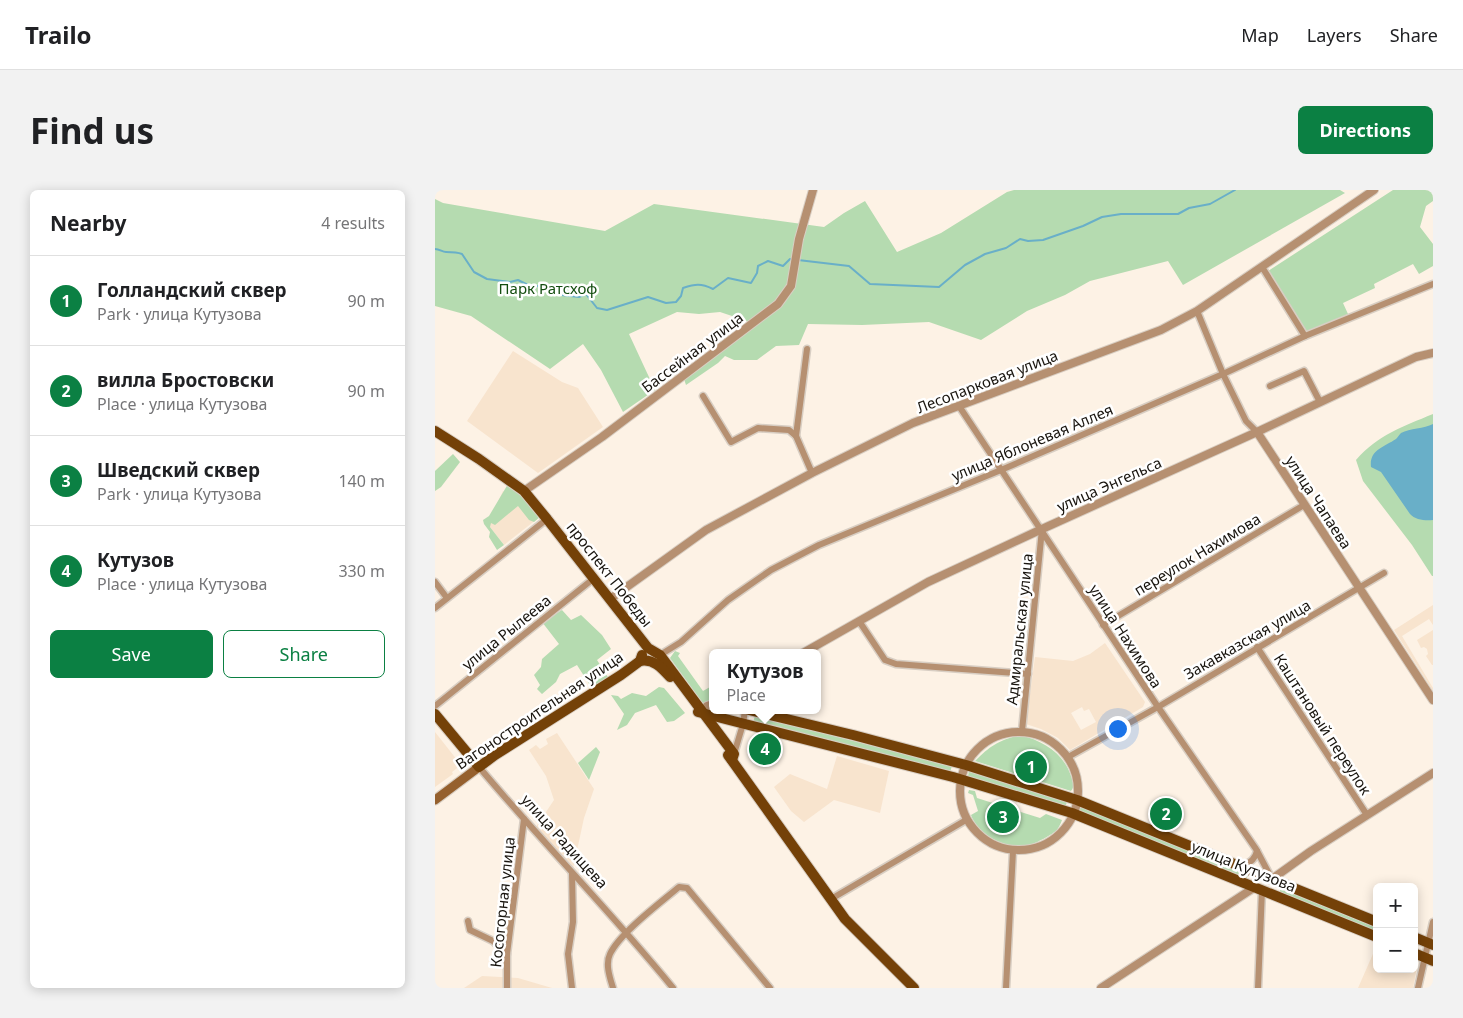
<!DOCTYPE html>
<html lang="en">
<head>
<meta charset="utf-8">
<style>
  :root { --surface:#fff; --page:#f2f2f2; --text:#202124; --muted:#757577; --line:#e0e0e0; --accent:#0b8043 }
  body { margin:0; font-family:"Noto Sans",sans-serif; background:var(--page); color:var(--text) }
  .controls { position:absolute; right:15px; bottom:15px; display:grid; overflow:hidden; border-radius:8px; box-shadow:0 2px 12px #0003 }
  .controls button { width:45px; height:45px; display:grid; place-items:center; padding:0; border:0; border-bottom:1px solid var(--line); background:var(--surface); color:var(--text); font:25px sans-serif }
  .you { position:absolute; left:682px; top:538px; width:18px; height:18px; margin:-12px; border:4px solid #fff; border-radius:50%; background:#1a73e8; box-shadow:0 0 0 8px #1a73e833 }
  .badge { display:grid; place-items:center; width:32px; height:32px; border-radius:50%; background:var(--accent); color:#fff; font-size:16px; font-weight:700 }
  .pin { position:absolute; translate:-50% -50%; border:2px solid #fff; box-shadow:0 1px 5px #0006 }
  .popup { position:absolute; left:274px; top:459px; width:112px; height:65px; box-sizing:border-box; display:grid; place-content:center; border-radius:8px; background:var(--surface); filter:drop-shadow(0 1px 4px #0005); font-size:16px; white-space:nowrap; color:var(--muted) }
  .popup b { font-size:19px; color:var(--text) }
  .popup::after { content:''; position:absolute; left:50%; top:100%; margin-left:-10px; border:10px solid transparent; border-top-color:var(--surface) }
  .list { margin:0; padding:0; list-style:none }
  h2 { display:flex; justify-content:space-between; align-items:center; height:65px; margin:0; padding:0 20px; font-size:21px }
  h2 small { font-size:16px; font-weight:400; color:var(--muted) }
  .list li { display:grid; grid-template-columns:32px 1fr auto; gap:15px; align-items:center; box-sizing:border-box; height:90px; padding:0 20px; border-top:1px solid var(--line) }
  .list b { display:block; font-size:19px; white-space:nowrap }
  .list p { margin:0; font-size:16px; white-space:nowrap; color:var(--muted) }
  .list em { font-size:16px; font-style:normal; color:var(--muted) }
  .actions { display:flex; gap:10px; padding:15px 20px }
  .actions a { flex:1; padding:11px 0; border:1px solid var(--accent); border-radius:8px; text-align:center; font-size:18px; color:var(--accent) }
  .actions .main { background:var(--accent); color:#fff }
  .map { position:relative; flex:none; width:998px; height:798px; overflow:hidden; border-radius:8px }
  header { display:flex; align-items:center; gap:30px; box-sizing:border-box; height:70px; padding:0 25px; background:var(--surface); border-bottom:1px solid var(--line) }
  header strong { font-size:24px }
  nav { display:flex; gap:28px; margin-inline-start:auto; font-size:18px }
  .intro { display:flex; align-items:center; justify-content:space-between; box-sizing:border-box; height:120px; padding:0 30px }
  h1 { margin:0; font-size:35px }
  .button { padding:12px 22px; border-radius:8px; background:var(--accent); color:#fff; font-size:18px; font-weight:700 }
  main { display:flex; gap:30px; padding:0 30px }
  aside { flex:1; background:var(--surface); border-radius:8px; box-shadow:0 2px 12px #0003 }
  .map>svg:first-child { display:block }
  .built { fill:#f8e4ce; fill-rule:evenodd }
  .green { fill:#b5dbb0 }
  .water { fill:#69afc8 }
  .lines { fill:none; stroke-linecap:round; stroke-linejoin:round }
  .stream { stroke:#69afc8; stroke-width:2 }
  .minor-casing { stroke:#d8cec3; stroke-width:9 }
  .tertiary-casing { stroke:#d8cec3; stroke-width:10 }
  .secondary-casing { stroke:#d8cec3; stroke-width:11 }
  .primary-casing { stroke:#d8cec3; stroke-width:12 }
  .minor { stroke:#b69071; stroke-width:6 }
  .tertiary { stroke:#b69071; stroke-width:8 }
  .secondary { stroke:#95602e; stroke-width:9 }
  .primary { stroke:#744108; stroke-width:10 }
  .labels { text-anchor:middle; dominant-baseline:central; stroke-width:5; stroke-linejoin:round; paint-order:stroke }
  .park-label { font-size:15px; fill:#134d0f; stroke:#fff }
  .street-label { font-size:15px; fill:#18140e; stroke:#fff }
</style>
</head>
<body>
<header>
<strong>Trailo</strong>
<nav><a>Map</a><a>Layers</a><a>Share</a></nav>
</header>
<div class="intro"><h1>Find us</h1><a class="button">Directions</a></div>
<main>
<aside>
<h2>Nearby<small>4 results</small></h2>
<ul class="list">
<li><span class="badge">1</span><div><b>Голландский сквер</b><p>Park · улица Кутузова</p></div><em>90 m</em></li>
<li><span class="badge">2</span><div><b>вилла Бростовски</b><p>Place · улица Кутузова</p></div><em>90 m</em></li>
<li><span class="badge">3</span><div><b>Шведский сквер</b><p>Park · улица Кутузова</p></div><em>140 m</em></li>
<li><span class="badge">4</span><div><b>Кутузов</b><p>Place · улица Кутузова</p></div><em>330 m</em></li>
</ul>
<div class="actions"><a class="main">Save</a><a>Share</a></div>
</aside>
<div class="map">
<svg width="998" height="798" viewBox="0 0 998 798">
  <rect width="100%" height="100%" fill="#fdf2e5"/>
  <g class="built">
    <polygon points="78,161 127,192 143,198 168,237 103,283 32,231"/>
    <polygon points="68,301 106,326 69,355 55,337 55,329"/>
    <polygon points="998,415 998,435 994,429 967,446 998,498 998,501 959,440"/>
    <polygon points="998,440 998,475 997,475 991,466 993,464 992,459 989,457 986,458 982,450"/>
    <path d="M670,453L710,512L708,517L635,560L623,548L606,539L591,534L600,467L638,471L655,464ZM647,517L649,521L654,519L661,532L646,540L636,523Z"/>
    <polygon points="0,542 26,575 17,582 18,584 0,597"/>
    <polygon points="122,543 159,599 149,628 138,679 135,680 101,637 119,610 111,586 94,560 101,555 105,559 113,554 111,549"/>
    <polygon points="402,566 454,581 445,623 399,610 369,632 356,621 339,597 355,584 392,599"/>
    <polygon points="941,757 942,779 979,779 979,773 982,778 978,798 923,798"/>
    <polygon points="47,786 83,788 117,798 29,798"/>
  </g>
  <g class="green">
    <polygon points="579,0 905,0 910,3 748,95 733,71 655,91 630,105 592,121 546,150 494,132 427,135 373,134 364,155 341,156 322,170 299,170 290,166 283,173 251,195 249,189 315,132 285,122 264,124 242,122 194,144 220,200 188,222 166,180 148,154 115,179 36,126 0,116 0,9 8,13 170,41 219,14 389,37 409,23 430,11 462,62 506,43 572,2"/>
    <polygon points="958,0 998,0 998,11 991,16 985,37 998,54 998,76 984,84 978,74 939,94 940,98 908,113 913,124 872,143 833,81"/>
    <path d="M998,224V386H997L977,355L928,291L921,270C944,244 967,237 998,224Z"/>
    <polygon points="18,264 25,272 6,297 0,301 0,281"/>
    <polygon points="73,294 88,305 106,326 99,332 94,330 83,316 60,335 56,333 55,337 69,355 62,360 54,347 55,342 49,334 48,330 54,326"/>
    <polygon points="127,420 136,430 146,425 167,445 176,459 162,470 174,489 158,500 142,475 125,484 121,492 107,504 102,499 105,495 99,485 106,477 107,469 124,454 107,432"/>
    <polygon points="240,461 245,463 243,466 268,501 275,497 277,502 277,509 270,514 267,512 235,468"/>
    <polygon points="224,497 229,498 250,523 239,531 232,532 221,515 200,523 192,535 182,540 189,524 176,505 183,506 186,509 197,503 211,506"/>
    <polygon points="320,526 517,576 515,582 318,532"/>
    <path d="M585,545C608,551 628,562 636,586C638,592 640,596 636,601L540,571C555,556 564,550 585,545Z"/>
    <polygon points="161,557 165,562 154,590 143,573"/>
    <polygon points="534,580 632,612 630,618 533,587"/>
    <path d="M534,600L540,601L542,608L605,628L611,624L627,630C626,633 624,637 622,640C618,644 600,654 594,655C573,661 543,645 536,625L543,621L538,605L533,603Z"/>
    <polygon points="646,616 813,685 811,690 643,622"/>
    <polygon points="846,699 942,738 942,744 843,704"/>
  </g>
  <path class="water" d="M998,234V330C991,331 980,330 975,324L946,282L936,277C934,260 949,257 961,249C963,247 964,245 966,243C975,238 989,239 998,234Z"/>
  <g class="lines">
    <g class="stream">
      <path d="M0,59C5,59 7,62 11,62C17,62 22,62 27,64L39,82L52,89L75,92L83,90L93,95L111,97L118,104L144,107L151,104L162,118L172,120L213,107L231,113L241,112L246,106L248,98C260,94 266,93 278,99L293,88L316,93L322,83L323,76L333,71L348,76L355,69L358,70"/>
      <polyline points="363,70 414,76 435,94 504,97 530,75 550,64 571,58 585,49 593,51 608,50 648,36 667,27 686,24 743,24 754,18 775,14 800,0"/>
    </g>
    <g class="minor-casing">
      <g id="minor">
        <polyline points="827,77 870,146"/>
        <polyline points="762,121 788,184 811,231 822,242"/>
        <polyline points="372,159 361,246 377,283"/>
        <polyline points="835,196 869,181 885,212"/>
        <polyline points="268,206 296,252 323,238 354,240 361,246"/>
        <polyline points="524,216 723,517 821,659 837,689"/>
        <polyline points="0,392 12,408"/>
        <polyline points="0,418 112,329"/>
        <polyline points="424,431 450,470 461,474 593,484"/>
        <polyline points="668,435 869,315"/>
        <polyline points="822,457 932,625"/>
        <polyline points="225,465 246,452 293,410 336,380 384,355 566,280 788,184 870,146 998,94"/>
        <polyline points="0,516 158,389"/>
        <polyline points="587,541 607,339"/>
        <polyline points="299,564 308,534 310,520"/>
        <polyline points="633,567 723,517 949,383"/>
        <path d="M44,577C107,652 176,722 238,798"/>
        <path d="M807,677C815,672 820,670 822,661"/>
        <polyline points="396,709 531,630"/>
        <polyline points="33,731 35,740 58,751 72,764"/>
        <polyline points="72,798 72,764 89,629"/>
        <polyline points="137,798 133,764 138,732 137,684"/>
        <path d="M178,798C175,788 170,774 175,764C185,743 225,713 244,697L252,698L335,798"/>
        <polyline points="571,798 578,661"/>
        <polyline points="823,798 827,700"/>
        <polyline points="983,798 998,732"/>
      </g>
    </g>
    <g class="tertiary-casing">
      <g id="tertiary">
        <polyline points="822,242 998,510"/>
        <polyline points="89,301 167,247 343,114 356,96 364,49 378,0"/>
        <polyline points="175,409 271,340 377,283 478,233 726,140 762,121 939,0"/>
        <polyline points="368,463 493,392 607,339 822,242 981,167 998,163"/>
        <polyline points="272,516 278,514"/>
        <circle cx="584" cy="601" r="59"/>
        <polyline points="837,689 876,661 998,583"/>
        <polyline points="666,798 820,697"/>
      </g>
    </g>
    <g class="secondary-casing">
      <polyline id="secondary" points="0,610 44,577"/>
    </g>
    <g class="primary-casing">
      <g id="primary">
        <polyline points="0,241 44,269 89,301 112,329 213,458 225,465 299,564 297,570"/>
        <path d="M205,471C218,468 227,478 235,487"/>
        <polyline points="314,520 418,545 531,575 642,610 942,732"/>
        <polyline points="263,522 518,587 637,623 942,747"/>
        <polyline points="0,524 44,577 60,565 186,485 205,471 207,465"/>
        <polyline points="293,565 410,729 479,798"/>
        <polyline points="979,747 998,755"/>
        <polyline points="979,763 998,771"/>
      </g>
    </g>
    <use href="#minor" class="minor"/>
    <use href="#tertiary" class="tertiary"/>
    <use href="#secondary" class="secondary"/>
    <use href="#primary" class="primary"/>
  </g>
  <g class="labels">
    <g class="park-label">
      <text x="113" y="98">Парк Ратсхоф</text>
    </g>
    <g class="street-label">
      <text transform="translate(257 162) rotate(-37)">Бассейная улица</text>
      <text transform="translate(552 191) rotate(-21)">Лесопарковая улица</text>
      <text transform="translate(597 252) rotate(-23)">улица Яблоневая Аллея</text>
      <text transform="translate(674 294) rotate(-24)">улица Энгельса</text>
      <text transform="translate(884 312) rotate(57)">улица Чапаева</text>
      <text transform="translate(762 364) rotate(-31)">переулок Нахимова</text>
      <text transform="translate(175 384) rotate(52)">проспект Победы</text>
      <text transform="translate(584 439) rotate(-84)">Адмиральская улица</text>
      <text transform="translate(71 442) rotate(-39)">улица Рылеева</text>
      <text transform="translate(691 446) rotate(57)">улица Нахимова</text>
      <text transform="translate(812 449) rotate(-30)">Закавказская улица</text>
      <text transform="translate(104 520) rotate(-34)">Вагоностроительная улица</text>
      <text transform="translate(888 534) rotate(57)">Каштановый переулок</text>
      <text transform="translate(130 651) rotate(48)">улица Радищева</text>
      <text transform="translate(809 676) rotate(22)">улица Кутузова</text>
      <text transform="translate(67 712) rotate(-84)">Косогорная улица</text>
    </g>
  </g>
</svg>
<div class="controls">
<button>+</button>
<button>−</button>
</div>
<div class="you"></div>
<div class="pin badge" style="left:596px;top:577px">1</div>
<div class="pin badge" style="left:731px;top:624px">2</div>
<div class="pin badge" style="left:568px;top:627px">3</div>
<div class="pin badge" style="left:330px;top:559px">4</div>
<div class="popup"><b>Кутузов</b>Place</div>
</div>
</main>
</body>
</html>
